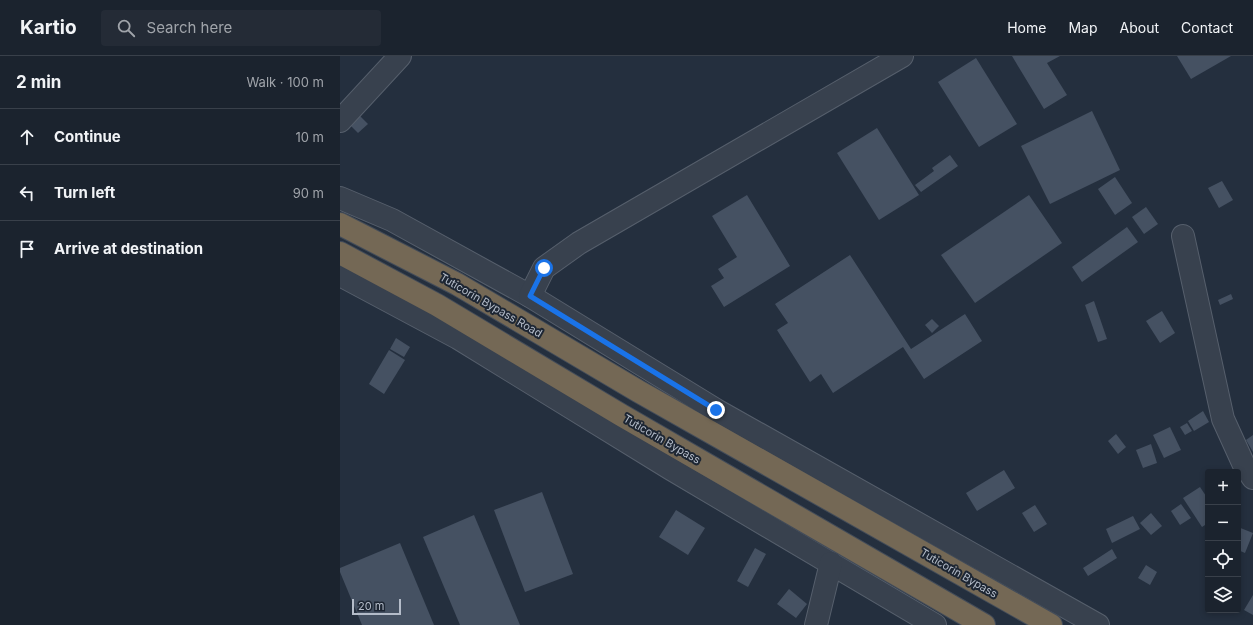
<!DOCTYPE html>
<html lang="en">
<head>
<meta charset="utf-8">
<style>
  :root { --surface:#1b232e; --page:#242b36; --text:#f1f3f6; --muted:#a0a4aa; --line:#39404a }
  body { margin:0; font-family:Inter,sans-serif; background:var(--page); color:var(--text) }
  .controls { position:absolute; right:12px; bottom:12px; display:grid; overflow:hidden; border-radius:4px; box-shadow:0 2px 6px #0003 }
  .controls button { width:36px; height:36px; display:grid; place-items:center; padding:0; border:0; border-bottom:1px solid var(--line); background:var(--surface); color:var(--text); font:20px sans-serif }
  .scale { position:absolute; left:12px; bottom:10px; width:49px; box-sizing:border-box; padding-left:4px; border:2px solid #b4bcc9; border-top:0; font-size:11px; line-height:14px; white-space:nowrap; color:#b4bcc9; -webkit-text-stroke:3px #1d2633; paint-order:stroke }
  .stop { position:absolute; width:12px; height:12px; margin:-9px; border:3px solid #1a73e8; border-radius:50%; background:#fff }
  .stop.end { background:#1a73e8; border-color:#fff; box-shadow:0 1px 4px #0008 }
  .list { margin:0; padding:0; list-style:none }
  h2 { display:flex; justify-content:space-between; align-items:center; height:52px; margin:0; padding:0 16px; font-size:17px }
  h2 small { font-size:13px; font-weight:400; color:var(--muted) }
  .list li { display:grid; grid-template-columns:26px 1fr auto; gap:12px; align-items:center; box-sizing:border-box; height:56px; padding:0 16px; border-top:1px solid var(--line) }
  .list b { display:block; font-size:15px; white-space:nowrap }
  .list em { font-size:13px; font-style:normal; color:var(--muted) }
  .icon { flex:none; width:22px; height:22px; fill:none; stroke:currentColor; stroke-width:2; stroke-linecap:round; stroke-linejoin:round }
  .map { position:relative; flex:none; width:913px; height:569px; overflow:hidden }
  header { display:flex; align-items:center; gap:24px; box-sizing:border-box; height:56px; padding:0 20px; background:var(--surface); border-bottom:1px solid var(--line) }
  header strong { font-size:19px }
  nav { display:flex; gap:22px; margin-inline-start:auto; font-size:14px }
  .search { width:280px; height:36px; background:var(--page); display:flex; align-items:center; gap:10px; box-sizing:border-box; padding:0 14px; border-radius:4px; color:var(--muted); font-size:15px }
  main { display:flex }
  aside { flex:1; background:var(--surface) }
  .map>svg:first-child { display:block }
  .building { fill:#455162 }
  .lines { fill:none; stroke-linecap:round; stroke-linejoin:round }
  .minor-casing { stroke:#565f6c; stroke-width:24 }
  .highway-casing { stroke:#434c59; stroke-width:24 }
  .minor { stroke:#38414e; stroke-width:22 }
  .highway { stroke:#746855; stroke-width:22 }
  .route { stroke:#1a73e8; stroke-width:5 }
  .labels { text-anchor:middle; dominant-baseline:central; stroke-width:4; stroke-linejoin:round; paint-order:stroke }
  .street-label { font-size:11px; fill:#b4bcc9; stroke:#1d2633 }
</style>
</head>
<body>
<header>
<strong>Kartio</strong>
<div class="search"><svg class="icon" aria-label="search" viewBox="0 0 24 24"><circle cx="10" cy="10" r="6"/><path d="M15 15l6 6"/></svg>Search here</div>
<nav><a>Home</a><a>Map</a><a>About</a><a>Contact</a></nav>
</header>
<main>
<aside>
<h2>2 min<small>Walk · 100 m</small></h2>
<ul class="list">
<li><svg class="icon" aria-label="ahead" viewBox="0 0 24 24"><path d="M12 20V5M6 11l6-6 6 6"/></svg><div><b>Continue</b></div><em>10 m</em></li>
<li><svg class="icon" aria-label="left" viewBox="0 0 24 24"><path d="M17 20v-9H6M10 6l-5 5 5 5"/></svg><div><b>Turn left</b></div><em>90 m</em></li>
<li><svg class="icon" aria-label="arrive" viewBox="0 0 24 24"><path d="M6 21V4h12l-3 4 3 4H6"/></svg><div><b>Arrive at destination</b></div></li>
</ul>
</aside>
<div class="map">
<svg width="913" height="569" viewBox="0 0 913 569">
  <rect width="100%" height="100%" fill="#242f3e"/>
  <g class="building">
    <polygon points="672,0 720,0 707,7 727,39 704,53"/>
    <polygon points="837,0 891,0 851,23"/>
    <polygon points="636,2 677,68 639,91 598,26"/>
    <polygon points="752,55 780,114 710,148 681,90"/>
    <polygon points="20,60 28,68 18,77 10,69"/>
    <polygon points="537,72 579,139 539,164 497,97"/>
    <polygon points="610,99 618,110 581,136 575,129 594,115 592,112"/>
    <polygon points="775,121 792,147 775,159 758,133"/>
    <polygon points="882,125 893,144 879,152 868,132"/>
    <polygon points="407,139 450,210 384,251 371,230 384,222 378,213 397,201 372,160"/>
    <polygon points="689,139 722,187 635,247 601,199"/>
    <polygon points="806,151 818,168 804,178 792,161"/>
    <polygon points="787,171 798,186 742,226 732,211"/>
    <polygon points="510,199 571,293 625,258 642,285 584,323 563,291 493,337 481,318 470,326 437,274 448,267 435,248"/>
    <polygon points="891,238 893,243 880,249 878,244"/>
    <polygon points="754,245 767,283 758,286 745,249"/>
    <polygon points="822,255 835,277 820,287 806,265"/>
    <polygon points="592,263 599,270 592,277 585,269"/>
    <polygon points="56,282 70,291 64,301 50,293"/>
    <polygon points="49,294 65,304 44,338 29,328"/>
    <polygon points="863,355 869,366 854,375 848,365"/>
    <polygon points="847,367 852,375 845,379 840,371"/>
    <polygon points="830,371 841,394 824,402 813,379"/>
    <polygon points="776,378 786,391 778,398 768,385"/>
    <polygon points="913,379 913,396 906,384"/>
    <polygon points="811,388 817,407 803,412 796,394"/>
    <polygon points="664,414 675,432 637,455 626,437"/>
    <polygon points="860,431 868,443 868,467 862,471 843,442"/>
    <polygon points="202,436 233,518 185,536 154,454"/>
    <polygon points="841,448 851,462 840,469 831,455"/>
    <polygon points="695,449 707,468 694,476 682,457"/>
    <polygon points="336,454 365,472 348,499 319,481"/>
    <polygon points="811,457 822,470 811,479 800,467"/>
    <polygon points="134,459 180,569 120,569 83,481"/>
    <polygon points="793,460 800,473 772,487 766,473"/>
    <polygon points="898,471 913,477 905,497 898,494"/>
    <polygon points="60,487 94,569 22,569 0,516 0,512"/>
    <polygon points="415,492 426,498 408,531 397,525"/>
    <polygon points="772,493 777,502 748,520 743,512"/>
    <polygon points="806,509 817,516 810,529 798,522"/>
    <polygon points="449,533 467,548 456,562 437,548"/>
    <polygon points="913,539 913,559 904,554"/>
  </g>
  <g class="lines">
    <g class="minor-casing">
      <g id="minor">
        <polyline points="0,65 60,0"/>
        <polyline points="0,142 52,164 190,240 376,354 758,569"/>
        <polyline points="843,180 883,363 903,407 913,422"/>
        <polyline points="0,219 118,282 331,413 595,569"/>
        <polyline points="190,240 204,212 239,187 562,0"/>
        <polyline points="476,569 491,507"/>
      </g>
    </g>
    <g class="highway-casing">
      <g id="highway">
        <polyline points="0,168 117,228 298,335 711,569"/>
        <polyline points="0,197 97,249 281,359 644,569"/>
      </g>
    </g>
    <use href="#minor" class="minor"/>
    <use href="#highway" class="highway"/>
  </g>
  <g class="lines">
    <polyline class="route" points="204,212 190,240 376,354"/>
  </g>
  <g class="labels">
    <g class="street-label">
      <text transform="translate(151 249) rotate(30)">Tuticorin Bypass Road</text>
      <text transform="translate(322 383) rotate(30)">Tuticorin Bypass</text>
      <text transform="translate(619 517) rotate(30)">Tuticorin Bypass</text>
    </g>
  </g>
</svg>
<div class="controls">
<button>+</button>
<button>−</button>
<button><svg class="icon" aria-label="locate" viewBox="0 0 24 24"><circle cx="12" cy="12" r="6"/><path d="M12 2v4M12 18v4M2 12h4M18 12h4"/></svg></button>
<button><svg class="icon" aria-label="layers" viewBox="0 0 24 24"><path d="M12 4l9 5-9 5-9-5zM3 14l9 5 9-5"/></svg></button>
</div>
<div class="scale">20 m</div>
<div class="stop" style="left:204px;top:212px"></div>
<div class="stop end" style="left:376px;top:354px"></div>
</div>
</main>
</body>
</html>
